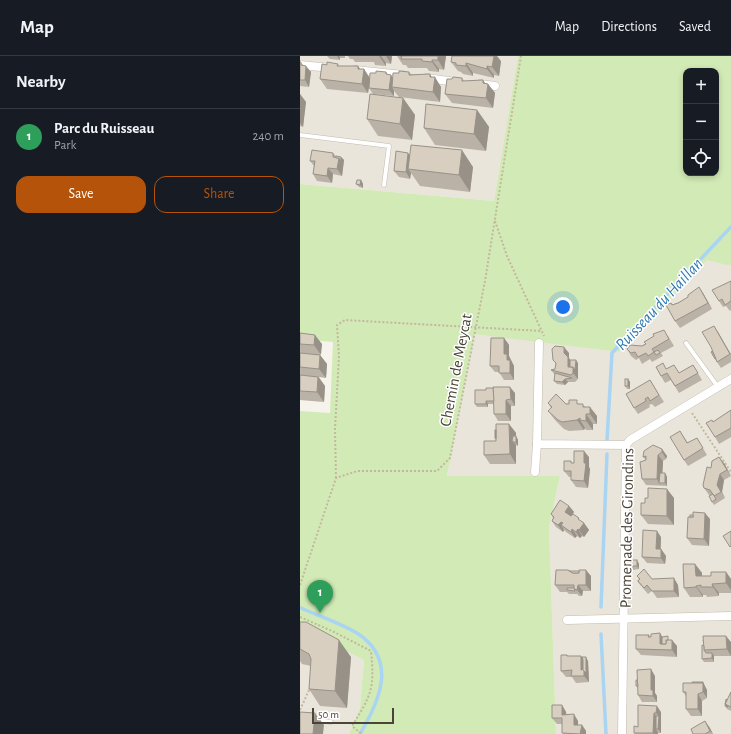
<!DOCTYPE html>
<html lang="en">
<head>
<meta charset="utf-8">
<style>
  :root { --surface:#171b24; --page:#20242c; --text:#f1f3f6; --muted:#9ea1a6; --line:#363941; --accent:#b45309 }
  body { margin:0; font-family:"Alegreya Sans",sans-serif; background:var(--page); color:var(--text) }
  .controls { position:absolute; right:12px; top:12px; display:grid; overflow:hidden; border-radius:8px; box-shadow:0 2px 6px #0003 }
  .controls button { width:36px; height:36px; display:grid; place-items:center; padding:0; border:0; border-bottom:1px solid var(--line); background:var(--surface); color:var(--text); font:20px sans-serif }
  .scale { position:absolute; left:12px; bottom:10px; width:82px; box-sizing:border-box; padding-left:4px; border:2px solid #4b4439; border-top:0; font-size:11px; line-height:14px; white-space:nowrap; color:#4b4439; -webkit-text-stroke:3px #fff; paint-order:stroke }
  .you { position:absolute; left:263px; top:251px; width:14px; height:14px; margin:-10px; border:3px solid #fff; border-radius:50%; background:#1a73e8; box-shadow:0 0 0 6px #1a73e833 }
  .badge { display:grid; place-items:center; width:26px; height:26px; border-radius:50%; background:var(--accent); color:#fff; font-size:13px; font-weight:700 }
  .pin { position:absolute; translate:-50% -33px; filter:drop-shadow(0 1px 2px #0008) }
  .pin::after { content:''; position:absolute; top:21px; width:14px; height:12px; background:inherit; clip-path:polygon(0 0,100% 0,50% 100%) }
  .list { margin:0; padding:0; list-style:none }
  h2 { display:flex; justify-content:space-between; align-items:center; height:52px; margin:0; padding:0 16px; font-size:17px }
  h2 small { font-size:13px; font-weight:400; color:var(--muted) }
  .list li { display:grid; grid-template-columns:26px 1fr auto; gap:12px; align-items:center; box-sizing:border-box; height:56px; padding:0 16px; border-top:1px solid var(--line) }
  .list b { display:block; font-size:15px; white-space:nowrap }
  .list p { margin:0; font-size:13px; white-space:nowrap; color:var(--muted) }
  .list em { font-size:13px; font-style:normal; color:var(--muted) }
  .actions { display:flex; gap:8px; padding:12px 16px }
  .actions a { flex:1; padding:9px 0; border:1px solid var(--accent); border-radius:12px; text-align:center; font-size:14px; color:var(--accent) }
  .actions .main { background:var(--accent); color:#fff }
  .icon { flex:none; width:22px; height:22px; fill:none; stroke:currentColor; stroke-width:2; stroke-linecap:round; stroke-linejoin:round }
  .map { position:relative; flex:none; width:431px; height:678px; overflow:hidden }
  header { display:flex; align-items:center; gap:24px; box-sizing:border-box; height:56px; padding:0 20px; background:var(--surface); border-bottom:1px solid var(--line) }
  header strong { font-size:19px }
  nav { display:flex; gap:22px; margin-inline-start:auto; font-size:14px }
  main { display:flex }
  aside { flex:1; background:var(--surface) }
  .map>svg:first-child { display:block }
  .residential { fill:#eae5da }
  .green { fill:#d2eab5; fill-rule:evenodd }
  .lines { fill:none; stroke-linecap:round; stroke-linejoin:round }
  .stream { stroke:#a9d4f2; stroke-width:3.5 }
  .lane-casing { stroke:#c2bbae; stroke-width:5 }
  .street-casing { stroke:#c2bbae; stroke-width:9 }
  .path { stroke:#c4b79f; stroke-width:2; stroke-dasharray:2 2; stroke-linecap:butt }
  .lane { stroke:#fff; stroke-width:4 }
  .street { stroke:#fff; stroke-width:8 }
  .wall { fill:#bab2a6 }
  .shaded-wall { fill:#979187 }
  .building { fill:#d8cfc1; stroke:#979187 }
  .labels { text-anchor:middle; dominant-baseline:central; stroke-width:3; stroke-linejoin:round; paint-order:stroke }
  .street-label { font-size:16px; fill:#4b4439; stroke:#fff }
  .water-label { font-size:17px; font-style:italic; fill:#2e7ab2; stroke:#fff }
</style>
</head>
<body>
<header>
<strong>Map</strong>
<nav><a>Map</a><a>Directions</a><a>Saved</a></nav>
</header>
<main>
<aside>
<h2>Nearby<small></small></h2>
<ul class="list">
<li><span class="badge" style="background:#2e9e5b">1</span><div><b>Parc du Ruisseau</b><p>Park</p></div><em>240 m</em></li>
</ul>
<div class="actions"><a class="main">Save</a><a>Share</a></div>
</aside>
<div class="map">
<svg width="431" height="678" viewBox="0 0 431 678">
  <rect width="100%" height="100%" fill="#f6f3ec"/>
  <g class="residential">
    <polygon points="0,0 218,0 194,145 0,128"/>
    <polygon points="407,203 431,210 431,678 256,678 249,471 260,420 147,420 175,277 319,296"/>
    <polygon points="0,572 64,604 60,652 49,678 0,678"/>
  </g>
  <path class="green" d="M218,0H431V210L407,204L319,296L175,278L147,420H260L249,471L256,678H49L60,652L64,604L0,572V355L30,357L33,286L0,283V128L194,145ZM386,15H416V117H386Z"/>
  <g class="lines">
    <g class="stream">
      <polyline points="307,384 312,297 431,171"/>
      <polyline points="301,551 307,398"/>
      <path d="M1,552C19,560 40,567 57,577C98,604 80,644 60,678"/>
      <polyline points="301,578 306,678"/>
    </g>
    <g class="lane-casing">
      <g id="lane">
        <polyline points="0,79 89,90 84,129"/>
        <polyline points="386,287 418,331"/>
        <polyline points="16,664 31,666"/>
      </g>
    </g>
    <g class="street-casing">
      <g id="street">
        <polyline points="0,9 31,12"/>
        <polyline points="55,14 103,19"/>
        <polyline points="126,22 156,26"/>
        <polyline points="180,28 195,30"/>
        <polyline points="239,287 237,388 326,389"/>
        <polyline points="235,416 237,388"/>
        <polyline points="267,564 431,560"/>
        <polyline points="322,678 326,389 330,384 431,323"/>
      </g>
    </g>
    <g class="path">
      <polyline points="195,165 207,200 244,280"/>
      <polyline points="392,357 431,416"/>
      <polyline points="36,422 35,373 39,300 37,269 45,264 242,275"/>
      <polyline points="0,529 36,422 57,415 137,415 150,402 185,225 221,0"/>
      <path d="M0,561L32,575L71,595C75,633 71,639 52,670L62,678"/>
      <polyline points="0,654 10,632"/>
    </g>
    <use href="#lane" class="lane"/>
    <use href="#street" class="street"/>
  </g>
  <g class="wall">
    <polygon points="26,0 45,0 45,2 40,2 40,4 30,3 27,0"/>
    <polygon points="48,0 92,0 91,8 86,7 86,10 75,9 74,6 55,6 53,3 50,3"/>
    <polygon points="97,0 146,0 144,14 139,13 139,16 129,15 127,12 108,12 106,9 103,9"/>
    <polygon points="201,5 199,20 194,19 194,22 173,17 173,20 163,18 161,16 158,15 151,6"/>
    <polygon points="0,6 11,16 9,31 0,30"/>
    <polygon points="38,8 39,10 58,10 60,13 64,13 70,22 88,19 91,19 93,22 99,17 109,16 111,18 132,21 141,31 140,46 99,41 94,35 94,40 73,38 69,32 68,37 27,33 20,23 27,9"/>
    <polygon points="162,22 164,25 188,28 195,37 193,52 152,47 145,38 152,23"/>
    <polygon points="0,38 6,46 3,71 0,70"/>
    <polygon points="103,42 115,59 112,84 78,80 67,63"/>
    <polygon points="177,54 189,71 186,95 135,89 124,72"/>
    <polygon points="33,97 36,100 41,101 44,104 42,120 33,118 32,127 17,125 13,118 14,110 10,105"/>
    <polygon points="110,99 173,111 170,136 120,130 111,117 110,123 99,121 94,115"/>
    <polygon points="61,124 63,128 63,132 59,131 56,128"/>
    <polygon points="431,225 431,254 430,255 426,250 423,251 419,245"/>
    <polygon points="403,237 412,253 380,272 375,265 372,249"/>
    <polygon points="414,270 418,276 431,298 431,306 421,312 417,306 412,295"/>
    <polygon points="0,277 22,288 20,299 27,308 26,322 19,321 25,330 24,346 0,344"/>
    <polygon points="368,280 374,290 361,297 363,300 352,306 350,303 342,308 339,302 336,304 331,300 327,293 341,290 345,288"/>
    <polygon points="204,282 209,289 209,300 214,310 214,324 204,324 199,316 195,316 190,310"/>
    <polygon points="269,297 269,302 270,304 278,307 278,323 275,326 268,326 265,329 257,328 254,325 255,319 251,314 255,313 256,308 253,304"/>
    <polygon points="393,309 402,324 379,337 371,324 365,327 361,320 367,313 380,317"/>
    <polygon points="328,323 330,326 330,333 327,333 325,330"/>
    <polygon points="350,324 364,346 355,351 352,348 349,349 350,351 338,358 334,352"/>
    <polygon points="175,334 215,337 215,350 211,350 211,365 198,365 194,358 194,348 188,348 188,351 177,351 175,348"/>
    <polygon points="248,347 280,348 286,351 297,360 297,368 293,368 293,374 286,374 285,372 284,374 269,375 264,373 255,364 248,355 251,352"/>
    <polygon points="431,354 431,381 419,388 415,381 413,366"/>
    <polygon points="209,368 216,377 216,380 218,384 218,390 216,389 216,408 190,408 184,399 196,385 195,382 196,374"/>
    <polygon points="380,375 388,387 397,382 407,399 388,410 384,404"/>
    <polygon points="362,393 367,400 366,403 363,405 362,417 365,417 367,421 367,430 346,429 342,423 346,404 343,401"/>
    <polygon points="289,401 289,411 290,413 288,432 276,431 271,424 271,421 269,421 264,415 273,407"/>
    <polygon points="424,407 431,420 424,424 422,436 425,442 414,449 412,446 411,439 409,439 404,432 410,412"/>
    <polygon points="374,442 374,469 348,468 341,459 345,447"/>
    <polygon points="269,450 274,456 271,460 284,467 289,474 284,481 282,480 280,482 277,480 275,482 266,476 264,474 263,476 256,471 252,465 253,462 251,458"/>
    <polygon points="410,463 409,490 392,489 387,482"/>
    <polygon points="361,481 361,493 366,500 365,508 347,507 342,501"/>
    <polygon points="337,504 339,508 339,513 333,514 331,510"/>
    <polygon points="395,508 402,517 402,520 411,520 426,516 431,523 431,537 419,537 419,540 407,541 406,539 403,539 403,541 390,541 384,532"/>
    <polygon points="269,515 291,520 291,535 283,535 282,540 279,540 277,538 269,538 267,536 260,536 255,529"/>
    <polygon points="337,520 378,529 379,541 357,542 352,535 348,538 337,525 339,523"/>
    <polygon points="0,566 51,601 47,652 20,650 9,633 11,610 2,608 0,605"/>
    <polygon points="360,577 362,581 370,584 377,590 377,601 341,599 336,593 349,579 350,581"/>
    <polygon points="402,584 431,586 431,600 414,600 414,606 404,606 402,603 404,590 404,586"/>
    <polygon points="267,599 268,600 281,600 282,601 288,605 289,626 276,627 272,621 266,621 261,615"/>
    <polygon points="355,620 355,637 357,640 357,646 342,646 338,639 338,632 336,630"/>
    <polygon points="392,627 405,629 405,631 407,634 407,642 402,645 402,660 391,660 386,653 386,640 383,636"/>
    <polygon points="431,636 431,655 427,653 425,650"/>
    <polygon points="262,649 266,656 266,659 278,665 278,669 282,669 286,675 286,678 263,678 262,668 257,668 252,662"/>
    <polygon points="338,649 361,656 361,677 358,677 358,678 335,678 334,677 338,671"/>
    <polygon points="405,665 413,678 393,678"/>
  </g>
  <g class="shaded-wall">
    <polygon points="37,0 39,0 40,2 40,4"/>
    <polygon points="79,0 81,0 86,7 86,10"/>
    <polygon points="86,0 92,0 91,8"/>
    <polygon points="138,0 146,0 144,14 138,4"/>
    <polygon points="194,0 197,0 201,5 199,20 192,11"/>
    <polygon points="132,4 139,13 139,16 132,6"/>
    <polygon points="166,7 173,17 173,20 166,10"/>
    <polygon points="6,10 11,16 9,31 5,24"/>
    <polygon points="58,10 63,17 64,13 70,23 68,37 62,28 58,13"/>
    <polygon points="187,10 194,19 194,22 187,13"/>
    <polygon points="86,16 90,22 91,19 95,26 92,31 94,35 94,40 89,34 86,18"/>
    <polygon points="130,18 134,25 135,21 141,31 140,46 133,36 130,21"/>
    <polygon points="183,24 188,31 188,28 195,37 193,52 186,42 183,27"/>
    <polygon points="0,38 6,46 3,71 0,67"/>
    <polygon points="103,42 115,59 112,84 100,68"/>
    <polygon points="177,54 189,71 186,95 174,78"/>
    <polygon points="162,94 173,111 170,136 159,119"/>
    <polygon points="108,97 113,103 108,113 111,117 110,123 106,116"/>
    <polygon points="41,101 44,104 42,120 37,113 39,102"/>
    <polygon points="28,112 33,118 32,127 27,120"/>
    <polygon points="61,124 63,128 63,132 60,129"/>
    <polygon points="399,231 403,237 412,253 408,247"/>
    <polygon points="414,270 418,276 431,299 430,298"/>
    <polygon points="15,279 22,288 21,299 14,289"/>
    <polygon points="204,282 209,289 209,300 214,310 214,324 210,317 204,298"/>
    <polygon points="264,291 269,297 269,302 272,307 273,314 268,311 264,297"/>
    <polygon points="20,299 27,308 26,322 19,313"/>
    <polygon points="276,304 278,307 278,323 273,317 273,311"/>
    <polygon points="18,321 25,330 24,346 17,336"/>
    <polygon points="265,323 268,326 265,329 262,326"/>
    <polygon points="328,323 330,326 330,333 328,330"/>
    <polygon points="210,331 215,337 215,350 211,343"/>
    <polygon points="206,344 211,350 211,365 206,358"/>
    <polygon points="186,345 188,348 188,351 186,348"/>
    <polygon points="290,351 297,360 297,368 290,358"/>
    <polygon points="286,358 293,368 293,374 286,365"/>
    <polygon points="280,362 280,364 285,372 284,374 277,364"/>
    <polygon points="209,368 216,377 216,387 212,385 216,389 216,408 210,398"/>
    <polygon points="216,380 218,384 218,390 216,387"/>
    <polygon points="362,393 367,400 366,403 362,396"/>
    <polygon points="284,395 289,401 289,411 290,413 288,432 284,425"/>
    <polygon points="358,399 363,405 362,427 359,427 357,423"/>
    <polygon points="419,401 424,407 431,420 427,414"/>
    <polygon points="365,417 367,421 367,430 365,427"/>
    <polygon points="420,418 424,424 422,436 425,442 417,429"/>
    <polygon points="367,433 374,442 374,469 367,460"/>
    <polygon points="269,450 274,456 269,463 265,456"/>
    <polygon points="405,457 410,463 409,490 404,483"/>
    <polygon points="261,466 265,472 261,469 264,474 263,476 258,469"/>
    <polygon points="284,467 289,474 284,481 279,474"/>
    <polygon points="272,473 277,480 275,482 271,476"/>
    <polygon points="278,473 282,480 280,482 276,476"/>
    <polygon points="357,475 361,481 360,499 356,493"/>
    <polygon points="361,493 366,500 365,508 361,502"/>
    <polygon points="337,504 339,508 339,513 337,510"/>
    <polygon points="395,508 402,517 402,527 396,520"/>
    <polygon points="286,514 291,520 291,535 286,529"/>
    <polygon points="426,516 431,523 431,534 426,527"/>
    <polygon points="374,522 378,529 379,541 374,535"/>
    <polygon points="412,528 419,537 419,540 413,531"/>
    <polygon points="278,529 283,535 282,540 277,534"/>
    <polygon points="396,530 403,539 403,541 396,531"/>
    <polygon points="360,577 364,584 364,591 360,588"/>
    <polygon points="426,580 431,586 431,600 427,593"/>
    <polygon points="39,584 51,601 47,652 35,635"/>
    <polygon points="372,584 377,590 377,601 372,594"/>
    <polygon points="412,597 414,600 414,606 412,602"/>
    <polygon points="281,600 286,607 286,601 288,605 289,626 284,620 281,614"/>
    <polygon points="351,613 355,620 355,637 357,640 357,646 353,640 351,634"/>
    <polygon points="403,626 407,634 407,642 403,636"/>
    <polygon points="398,638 402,645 402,660 398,653"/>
    <polygon points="262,649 266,656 267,662 262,659"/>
    <polygon points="357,650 361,656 361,677 358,673 359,660 356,657"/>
    <polygon points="15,657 24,669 23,678 13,678"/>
    <polygon points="354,657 358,663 356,673 358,677 358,678 354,678 353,677"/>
    <polygon points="274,658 278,665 278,675 274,669"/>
    <polygon points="405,665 410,672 413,678 410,675"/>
    <polygon points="282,669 286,675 286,678 280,678"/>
  </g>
  <g class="building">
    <polygon points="100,0 138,0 138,4 132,4 132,6 122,5 122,3 101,3 102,0"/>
    <polygon points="152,0 194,0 192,11 187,10 187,13 166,7 166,10 156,9 156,7 151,6"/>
    <polygon points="0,6 1,6 1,9 6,10 5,24 0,24"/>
    <polygon points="27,6 38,8 37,10 58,10 58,13 64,13 62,28 20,23 22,8 27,9"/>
    <polygon points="76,15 86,16 86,18 91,19 89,34 69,32 70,17 76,17"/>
    <polygon points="99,15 109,16 109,19 130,18 130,21 135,21 133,36 92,31 93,17 99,17"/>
    <polygon points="153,21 162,22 162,25 183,24 183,27 188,28 186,42 145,38 147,23 152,23"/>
    <polygon points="70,38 103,42 100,68 67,63"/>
    <polygon points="126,48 177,54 174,78 124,72"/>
    <polygon points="111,89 162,94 159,119 108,113"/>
    <polygon points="12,94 33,97 33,101 39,102 37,113 28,112 27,120 13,118 15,105 10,105"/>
    <polygon points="96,95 108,97 106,116 94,115"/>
    <polygon points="36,100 41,101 41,105 39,102 36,102"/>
    <polygon points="57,124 61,124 60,129 56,128"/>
    <polygon points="431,225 431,245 425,249 422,243 419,245 412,234"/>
    <polygon points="399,231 408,247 375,265 366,249 371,247 372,249 378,247 388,241 388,239"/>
    <polygon points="414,270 430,298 417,306 411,291 402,276"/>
    <polygon points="364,274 369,283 352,293 354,296 348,300 346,297 338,301 335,296 331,297 327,293 330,289 342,290 346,288 344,286 354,280 353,278"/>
    <polygon points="0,277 15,279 14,289 0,288"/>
    <polygon points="191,282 204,282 204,298 207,298 207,304 210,304 210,317 199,317 199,310 190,310"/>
    <polygon points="255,290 264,291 264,297 268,301 268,311 273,311 273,317 271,319 251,314 255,313 256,307 253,304 252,293"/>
    <polygon points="358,294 360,297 356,299 354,296"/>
    <polygon points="412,295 416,303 415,303 411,296"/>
    <polygon points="0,297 20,299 19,313 0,311"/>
    <polygon points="270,304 276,304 275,314 273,311 270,311"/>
    <polygon points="363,307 366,313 374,309 379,317 393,309 398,317 375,330 367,317 361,320 356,311"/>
    <polygon points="255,317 272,322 265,323 262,326 254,325"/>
    <polygon points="0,319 18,321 17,336 0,335"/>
    <rect x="325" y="323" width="3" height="7"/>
    <polygon points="350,324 359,339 350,345 348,341 345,343 346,345 334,352 326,338"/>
    <polygon points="193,331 210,331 211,343 206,344 206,358 194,358"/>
    <polygon points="186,332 193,332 194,345 186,345 186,348 175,348 175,334 186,334"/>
    <polygon points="256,338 266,348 269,348 269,344 277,344 277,348 283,348 283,351 290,351 290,358 286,358 286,365 280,364 280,362 277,364 262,366 258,364 248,355 252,351 248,347"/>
    <polygon points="431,354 431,372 415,381 406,367 412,364 413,366"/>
    <polygon points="196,368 209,368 210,398 184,399 184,385 196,385"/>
    <rect x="195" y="374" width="1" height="8"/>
    <polygon points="380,375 387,387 397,382 403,392 384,404 370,381"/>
    <polygon points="213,380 216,380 216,387 212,385"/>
    <polygon points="353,389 362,393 362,396 358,399 357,423 342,423 340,406 346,404 346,400 343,401 344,395"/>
    <polygon points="274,395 284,395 284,407 286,407 284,425 271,424 271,415 264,415 264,405 271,405 271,407 274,407"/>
    <polygon points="419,401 427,414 420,418 417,429 421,436 414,440 410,434 404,432 403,429 407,411 411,412 412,405"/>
    <polygon points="360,417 365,417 365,427 359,427"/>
    <polygon points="348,432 367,433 367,460 341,459 341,447 345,447 345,442 348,442"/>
    <polygon points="413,438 416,443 412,446 409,440"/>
    <polygon points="260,444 269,450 265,456 271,460 273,458 279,462 278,463 284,467 279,474 278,473 276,476 272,473 271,476 261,469 263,467 261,466 258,469 252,465 254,461 251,458"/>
    <polygon points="393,456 405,457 404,483 387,482 388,461 393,461"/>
    <rect x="390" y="459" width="3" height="2"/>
    <polygon points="343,474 357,475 356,493 361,493 361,502 342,501"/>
    <polygon points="431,475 431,490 430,491 423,480"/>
    <rect x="331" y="504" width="6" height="6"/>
    <polygon points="383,508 395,508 396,520 411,520 411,516 426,516 426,527 412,528 413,531 401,531 401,529 396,530 396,531 384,532"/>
    <polygon points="344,513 352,523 374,522 374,535 352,535 347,529 344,532 338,525 340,523 337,520"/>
    <polygon points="256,514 268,514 273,517 279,517 279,514 286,514 286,529 278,529 277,534 274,533 274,529 255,529"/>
    <polygon points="269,515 279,515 279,517 273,517"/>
    <polygon points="267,532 274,532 275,535 267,534"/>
    <polygon points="0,566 6,566 39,584 35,635 9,633 11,603 9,598 0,593"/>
    <polygon points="360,577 360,588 366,588 366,584 372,584 372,594 336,593 336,579 349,579 348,581 351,581 351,578"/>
    <polygon points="368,580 368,584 366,584 366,588 362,588 362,581"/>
    <polygon points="403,580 426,580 427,593 404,594"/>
    <polygon points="402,589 404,590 404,594 406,597 412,597 412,602 402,603"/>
    <polygon points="261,599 267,599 267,600 281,600 281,614 284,613 284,620 271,620 272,614 261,615"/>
    <polygon points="282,601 286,601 286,617 283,614 283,604"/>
    <polygon points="351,613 351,634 353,634 353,640 338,639 337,614"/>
    <polygon points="336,624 337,624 338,630 336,630"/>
    <polygon points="392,626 403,626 403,631 403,627 392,627"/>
    <polygon points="383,627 403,627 403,636 398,638 398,653 386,653 386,636 383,636"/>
    <polygon points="431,636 431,651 425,648"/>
    <polygon points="426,643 427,644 425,648 428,651 425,650"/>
    <polygon points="252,649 262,649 262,659 274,658 274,669 282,669 280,678 262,677 262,662 252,662"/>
    <polygon points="338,649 357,650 356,657 354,657 353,677 334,677 334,670 338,671"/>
    <polygon points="0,656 15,657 13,678 0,678"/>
    <polygon points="356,660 359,660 358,673 356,673"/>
    <polygon points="405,665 410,675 405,678 393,678 391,673"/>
  </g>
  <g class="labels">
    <g class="street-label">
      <text transform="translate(156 314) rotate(-79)">Chemin de Meycat</text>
      <text transform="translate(327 472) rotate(-89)">Promenade des Girondins</text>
    </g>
    <g class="water-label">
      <text transform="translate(359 248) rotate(-47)">Ruisseau du Haillan</text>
    </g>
  </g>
</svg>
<div class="controls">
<button>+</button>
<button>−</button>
<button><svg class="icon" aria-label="locate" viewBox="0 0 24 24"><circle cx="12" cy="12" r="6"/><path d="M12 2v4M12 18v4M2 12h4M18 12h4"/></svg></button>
</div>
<div class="scale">50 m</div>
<div class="you"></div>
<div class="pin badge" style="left:20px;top:557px;background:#2e9e5b">1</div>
</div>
</main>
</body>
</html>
